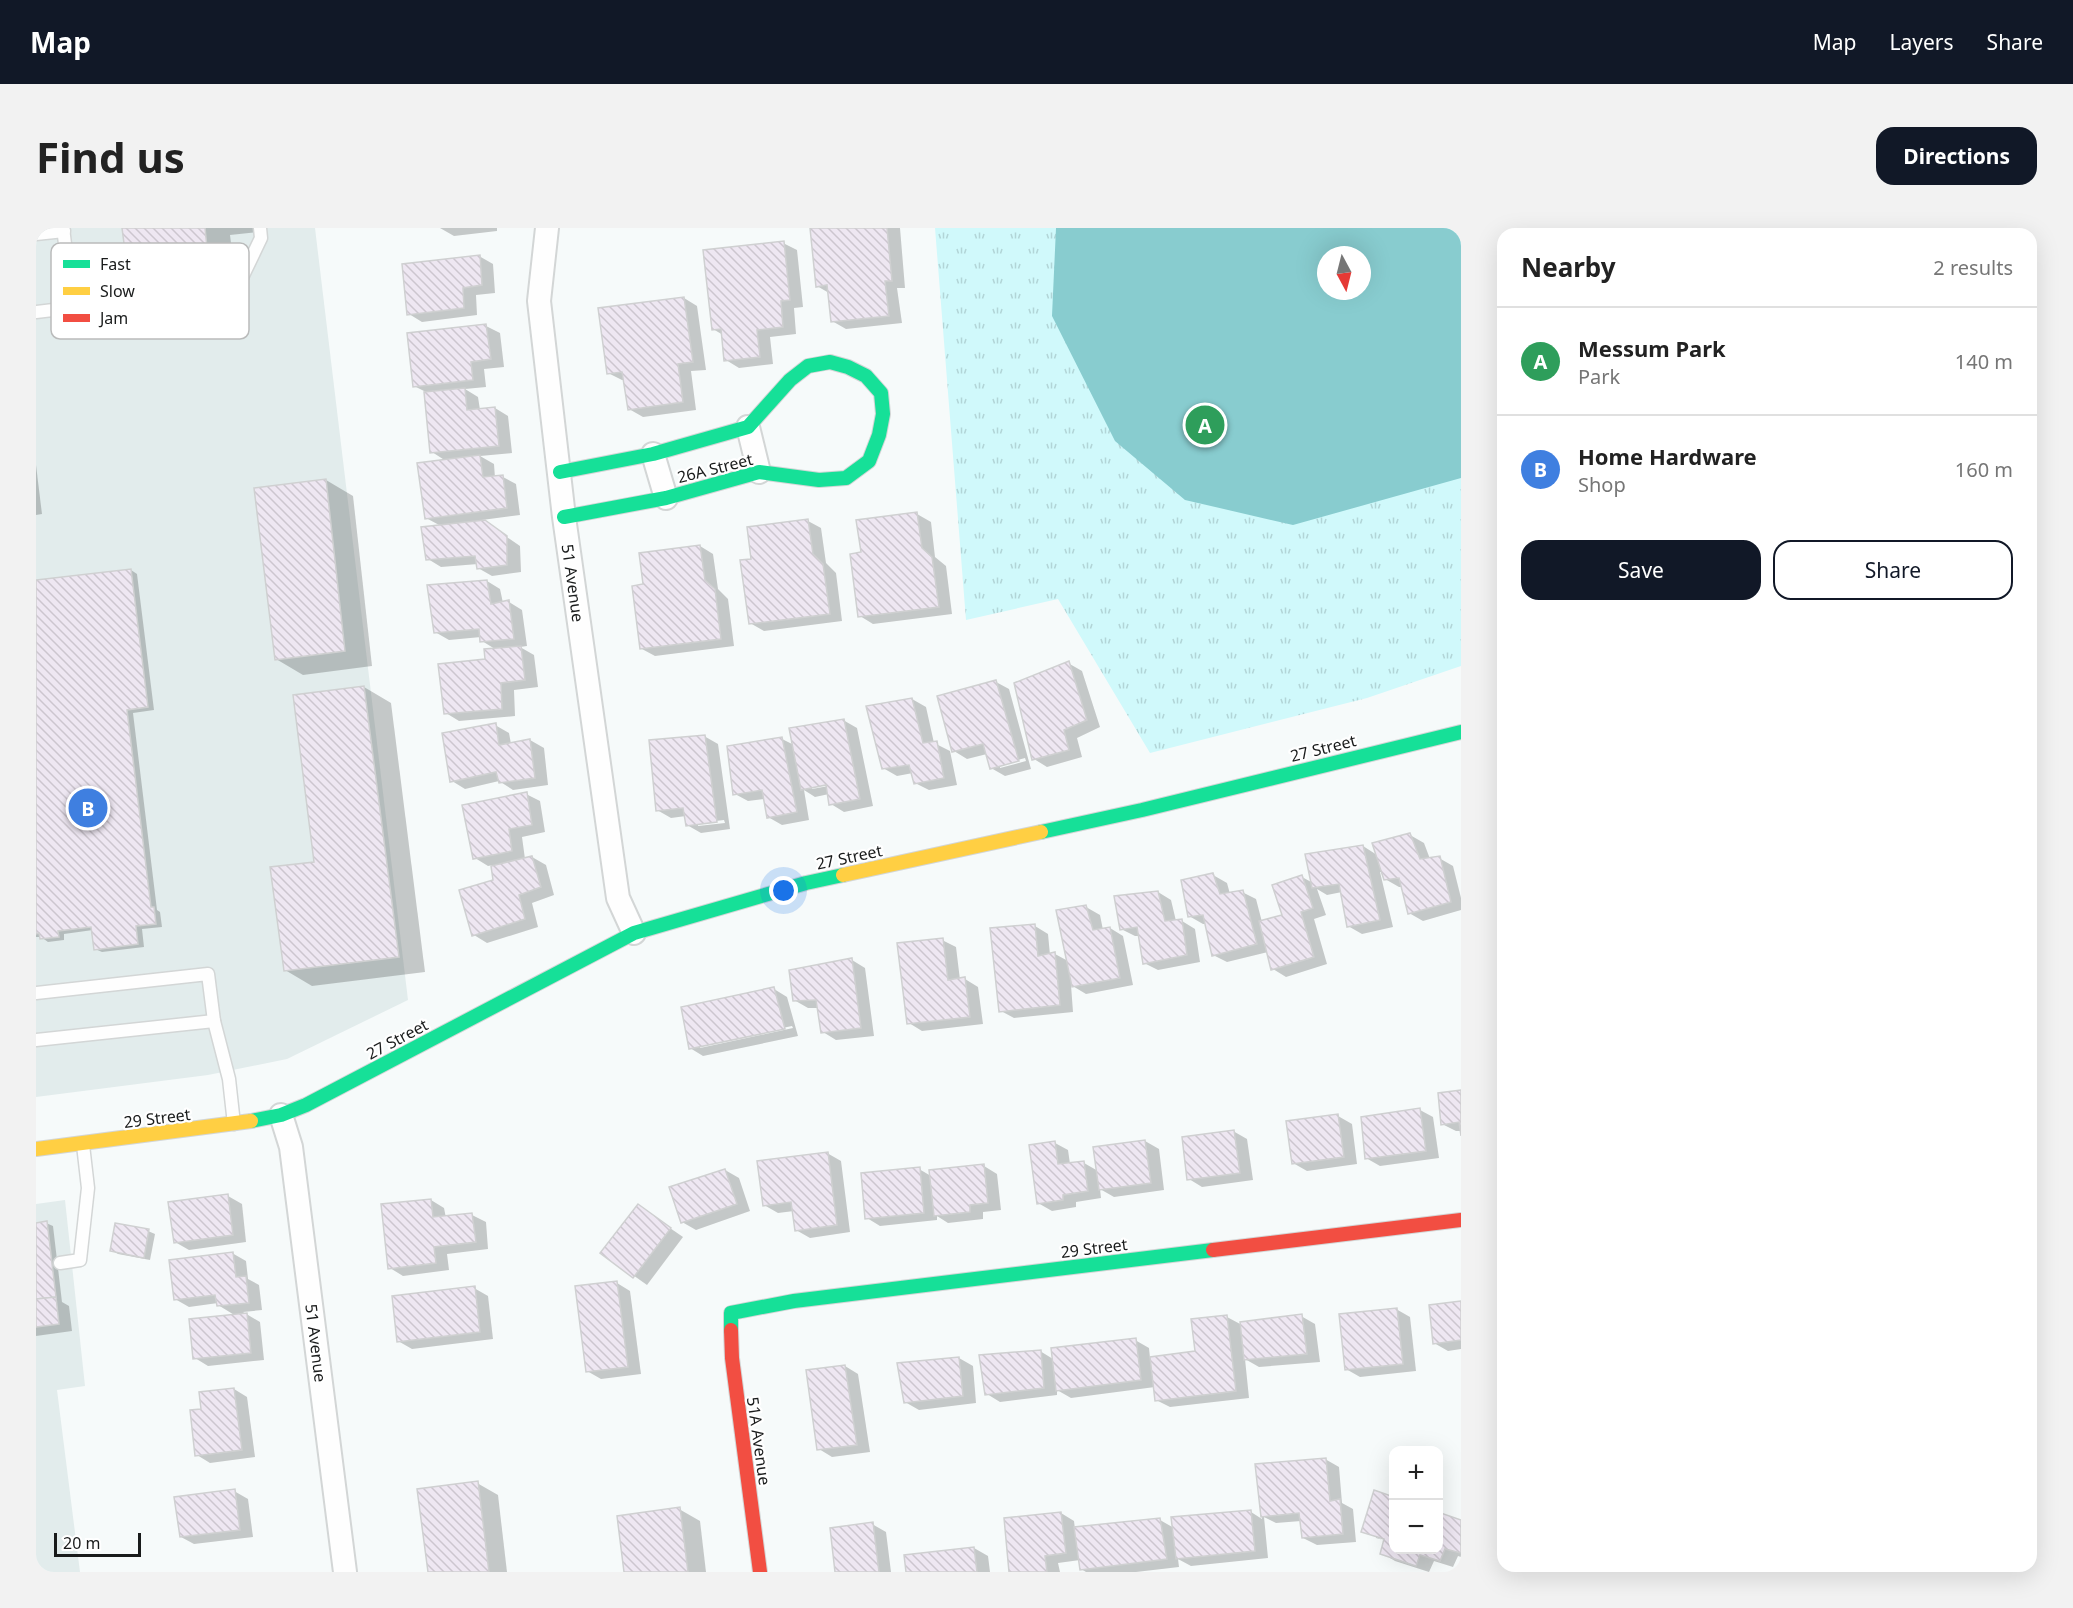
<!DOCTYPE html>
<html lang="en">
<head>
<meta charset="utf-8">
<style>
  :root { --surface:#fff; --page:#f2f2f2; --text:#222; --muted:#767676; --line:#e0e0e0; --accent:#111827 }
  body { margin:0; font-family:"Noto Sans",sans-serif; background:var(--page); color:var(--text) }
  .controls { position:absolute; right:18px; bottom:18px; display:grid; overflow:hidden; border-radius:12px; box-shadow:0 6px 24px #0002 }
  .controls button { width:54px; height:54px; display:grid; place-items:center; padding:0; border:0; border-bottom:2px solid var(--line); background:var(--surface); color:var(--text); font:30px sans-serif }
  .compass { position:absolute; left:1281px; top:18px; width:54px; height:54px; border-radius:50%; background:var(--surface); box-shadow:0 6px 24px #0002; rotate:173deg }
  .scale { position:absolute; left:18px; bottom:15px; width:87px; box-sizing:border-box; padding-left:6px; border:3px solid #191b1b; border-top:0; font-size:16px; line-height:21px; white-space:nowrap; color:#191b1b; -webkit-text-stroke:4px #fff; paint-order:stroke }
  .you { position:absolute; left:748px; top:663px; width:21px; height:21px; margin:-15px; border:4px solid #fff; border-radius:50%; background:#1a73e8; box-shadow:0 0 0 9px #1a73e833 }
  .badge { display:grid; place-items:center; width:39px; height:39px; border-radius:50%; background:var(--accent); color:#fff; font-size:20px; font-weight:700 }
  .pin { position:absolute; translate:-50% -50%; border:3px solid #fff; box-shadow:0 2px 6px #0006 }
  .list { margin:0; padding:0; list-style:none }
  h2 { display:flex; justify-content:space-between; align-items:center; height:78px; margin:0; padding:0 24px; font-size:26px }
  h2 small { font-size:20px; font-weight:400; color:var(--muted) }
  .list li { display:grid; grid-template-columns:39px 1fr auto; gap:18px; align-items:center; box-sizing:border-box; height:108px; padding:0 24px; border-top:2px solid var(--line) }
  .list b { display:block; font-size:22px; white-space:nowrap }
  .list p { margin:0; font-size:20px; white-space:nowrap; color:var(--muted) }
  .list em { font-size:20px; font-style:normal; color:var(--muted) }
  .actions { display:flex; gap:12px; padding:18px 24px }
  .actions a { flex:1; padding:14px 0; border:2px solid var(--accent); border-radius:18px; text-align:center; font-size:21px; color:var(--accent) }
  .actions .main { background:var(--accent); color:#fff }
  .map { position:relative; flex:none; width:1425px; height:1344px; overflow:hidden; border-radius:18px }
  header { display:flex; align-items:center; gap:36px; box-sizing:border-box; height:84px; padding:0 30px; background:var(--accent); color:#fff }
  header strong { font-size:28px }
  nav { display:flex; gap:33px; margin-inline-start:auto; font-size:21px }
  .intro { display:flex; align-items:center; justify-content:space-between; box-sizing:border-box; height:144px; padding:0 36px }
  h1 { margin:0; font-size:42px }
  .button { padding:15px 27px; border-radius:18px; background:var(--accent); color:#fff; font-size:21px; font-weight:700 }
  main { display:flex; gap:36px; padding:0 36px }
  aside { flex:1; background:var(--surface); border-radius:18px; box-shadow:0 6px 24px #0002 }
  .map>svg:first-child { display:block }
  .built { fill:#e2ecec }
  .grass { fill:url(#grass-tufts); fill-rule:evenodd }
  .water { fill:#88cccf; fill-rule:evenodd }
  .shadow { fill:#0003; fill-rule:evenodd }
  .building { fill:url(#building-back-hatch); stroke:#cfd0d1; stroke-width:1.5 }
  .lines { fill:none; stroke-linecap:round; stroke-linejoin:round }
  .lane-casing { stroke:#d3d6d6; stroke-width:15 }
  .street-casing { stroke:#d3d6d6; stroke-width:26 }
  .fast-casing { stroke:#d3d6d6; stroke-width:16 }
  .slow-casing { stroke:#d3d6d6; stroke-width:16 }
  .jam-casing { stroke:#d3d6d6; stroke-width:16 }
  .lane { stroke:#fefefe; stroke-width:12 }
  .street { stroke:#fefefe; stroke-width:22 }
  .fast { stroke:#16e098; stroke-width:14 }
  .slow { stroke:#ffcf43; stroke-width:14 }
  .jam { stroke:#f24e42; stroke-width:14 }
  .labels { text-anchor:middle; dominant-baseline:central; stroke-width:4.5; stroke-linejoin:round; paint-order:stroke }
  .street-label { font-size:16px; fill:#191b1b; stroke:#fff }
  .key { fill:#fff; stroke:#babbbb; stroke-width:1.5 }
  .key-label { font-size:16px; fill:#191b1b }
</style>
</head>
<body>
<header>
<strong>Map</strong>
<nav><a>Map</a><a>Layers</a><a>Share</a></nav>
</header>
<div class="intro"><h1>Find us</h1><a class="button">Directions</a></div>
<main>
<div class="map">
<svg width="1425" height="1344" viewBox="0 0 1425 1344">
  <defs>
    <pattern id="grass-tufts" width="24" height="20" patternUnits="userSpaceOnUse" patternTransform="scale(1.5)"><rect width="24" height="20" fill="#d0f9fb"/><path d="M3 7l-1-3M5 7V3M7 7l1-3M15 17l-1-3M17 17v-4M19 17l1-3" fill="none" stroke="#b2d5d7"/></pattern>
    <pattern id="building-back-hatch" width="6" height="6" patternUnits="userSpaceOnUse" patternTransform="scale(1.5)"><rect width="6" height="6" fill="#eee7f2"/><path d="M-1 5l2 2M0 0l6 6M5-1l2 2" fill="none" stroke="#ccc6cf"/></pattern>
  </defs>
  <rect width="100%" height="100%" fill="#f6fafa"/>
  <g class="built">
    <polygon points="0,0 279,0 372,772 251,831 172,847 0,869"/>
    <polygon points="29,972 49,1158 21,1162 44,1344 0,1344 0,976"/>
  </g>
  <path class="grass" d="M899,0H1425V438L1331,470L1114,525L1022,371L930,392ZM1290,27H1326V63H1290Z"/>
  <path class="water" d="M1020,0H1425V250L1257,297L1149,272L1079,213L1016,88ZM1290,27H1326V63H1290Z"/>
  <g class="shadow">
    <polygon points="88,0 222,0 222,4 194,7 200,54 171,57 146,43 119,46 92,30"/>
    <polygon points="404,0 461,0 461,3 418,8"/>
    <polygon points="775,0 864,0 869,60 861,60 866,95 810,101 796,93 793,65 781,58"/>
    <polygon points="747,15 761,22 767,79 758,80 760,106 734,109 737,136 703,140 690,132 687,107 677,101"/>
    <polygon points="443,28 457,36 459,65 440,67 441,87 386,94 373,86"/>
    <polygon points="648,70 661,78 670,142 655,143 660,182 607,189 593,181 589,152 586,152 572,145"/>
    <polygon points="450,98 464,105 468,139 448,141 450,159 429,161 442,169 444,182 459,180 472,188 476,225 444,228 458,236 459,250 467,249 480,256 484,287 446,292 484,318 485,344 456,348 442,340 442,336 405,339 392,331 405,298 390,290 410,233 396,224 390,164 378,158"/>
    <polygon points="0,237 6,286 0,287"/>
    <polygon points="290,252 317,268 336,438 267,447 240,431"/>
    <polygon points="881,286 895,294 899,329 910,338 916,386 837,396 824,388 826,326"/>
    <polygon points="772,293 785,300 790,335 800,345 806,393 728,403 714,395 717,332"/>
    <polygon points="664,318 677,326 682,361 692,371 698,418 619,428 606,421 608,358"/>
    <polygon points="95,342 101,346 118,482 97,485 121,682 124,684 126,699 106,701 108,719 66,724 59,721 57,702 28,706 28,712 12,714 5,709 0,709 0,354"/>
    <polygon points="451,353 464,361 467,375 473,374 486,382 491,418 484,419 498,427 502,459 478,462 479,488 423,493 410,485 459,421 446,413 445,409 413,412 399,404"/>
    <polygon points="1032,435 1046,443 1064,499 1041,510 1046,529 1011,539 998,531"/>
    <path d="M960,454L973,461L995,541L969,548L955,540L951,526L931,531L918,523ZM989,530L990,533L964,540V537Z"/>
    <polygon points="328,459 355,475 389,744 276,758 249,742"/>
    <polygon points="876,471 890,479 898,515 914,523 921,557 893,562 879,555 877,545 861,548 847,540"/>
    <path d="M807,492L821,500L837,578L808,584L795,576L793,566L779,569L768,562L773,592L746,597L732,589L729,571L712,573L699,566L746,511L758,517ZM797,554L798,557L776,561V558Z"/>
    <polygon points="459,497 473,505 475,516 494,512 508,520 512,557 477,562 463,553 429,561 416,553"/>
    <path d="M668,508L682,516L694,601L665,605L651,597L650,588L635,590L621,582ZM688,592L689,595L662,598V595Z"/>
    <polygon points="490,566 504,573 509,604 486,609 489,631 496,629 510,637 518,667 496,675 502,699 451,715 438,707 459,653 457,637 452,638 439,630"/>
    <polygon points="1374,607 1388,615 1394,631 1403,630 1417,638 1425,670 1425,682 1387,693 1373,685 1366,659 1363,659 1349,651 1347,644 1344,644 1357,699 1326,706 1312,698 1306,664 1291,667 1281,661 1290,687 1278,691 1291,736 1250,749 1237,741 1232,724 1191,734 1177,727 1170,696 1167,696 1153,688 1177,647 1191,655 1194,666 1206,664 1220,671 1226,694 1248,688 1266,649 1277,655 1327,618 1341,627"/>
    <polygon points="1122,664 1135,672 1140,693 1146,693 1159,701 1164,734 1122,742 1108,735 1104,708 1099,708 1085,701"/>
    <polygon points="1050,679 1064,687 1067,702 1074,700 1087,708 1097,757 1050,766 1035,757 1037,784 978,790 965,783 999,698 1012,706 1014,727 1019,726 1032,733"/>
    <polygon points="906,712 920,719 924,752 929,751 942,759 947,796 886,803 873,795"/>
    <polygon points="816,732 829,740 838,808 800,812 787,804 782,780 772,780 758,772"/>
    <path d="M738,761L751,769L762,808L667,828L654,820ZM756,798L757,800L664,820V817Z"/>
    <polygon points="1425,863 1425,903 1420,903 1406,896"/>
    <polygon points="1384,882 1397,889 1403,930 1344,938 1330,930"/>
    <polygon points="1302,888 1316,896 1321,936 1271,943 1257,935"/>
    <polygon points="1197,903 1211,911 1217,952 1166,959 1153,951"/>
    <polygon points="1109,913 1123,921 1128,962 1078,969 1064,961 1065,970 1040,974 1040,979 1016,983 1002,975 1019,915 1032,922 1034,936 1048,935 1062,943"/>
    <polygon points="791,925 805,933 814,1004 774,1010 760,1002 758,983 742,985 728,977"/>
    <polygon points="948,938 961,946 965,982 947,984 947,991 912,995 901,988 901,992 844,998 831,990 883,941 895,948"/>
    <polygon points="689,942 703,950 714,983 660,1002 646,994"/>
    <polygon points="192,968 206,976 210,1014 153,1022 139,1014"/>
    <polygon points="395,972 408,980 410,990 436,987 450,994 452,1021 411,1026 413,1042 367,1048 354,1040"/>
    <polygon points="602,978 647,1009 611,1057 566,1025"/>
    <polygon points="10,995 17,998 26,1074 33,1078 36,1103 0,1108 0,996"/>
    <polygon points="112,1003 119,1006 114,1032 82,1026 75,1022"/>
    <polygon points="196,1025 210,1033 212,1051 223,1057 226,1082 207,1084 224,1094 228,1132 172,1138 159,1130 200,1088 182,1077 182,1075 153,1079 139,1071"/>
    <polygon points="581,1055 594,1063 605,1146 565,1151 551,1143"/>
    <polygon points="438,1060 452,1068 457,1111 376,1121 362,1113"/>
    <polygon points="1425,1074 1425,1121 1412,1123 1398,1115"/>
    <polygon points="1360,1081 1374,1089 1380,1143 1324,1149 1310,1141"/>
    <polygon points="1265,1088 1279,1096 1284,1134 1223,1139 1209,1131 1213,1170 1134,1179 1120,1172 1119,1159 1035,1170 1021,1162 1021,1167 964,1174 951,1166 1004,1123 1017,1131 1099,1112 1113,1120 1114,1130 1161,1125 1191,1089 1206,1097"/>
    <polygon points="923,1130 937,1138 940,1175 883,1182 869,1174"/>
    <polygon points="809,1138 822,1146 834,1224 796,1229 783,1221"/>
    <polygon points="198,1161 211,1169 219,1229 174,1235 161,1227 167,1182"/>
    <polygon points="1289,1231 1303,1239 1306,1275 1317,1281 1320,1314 1281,1317 1267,1310 1265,1293 1240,1295 1228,1289 1232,1330 1155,1338 1142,1331 1143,1339 1100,1344 1050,1344 1045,1341 1044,1332 1022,1335 1024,1344 975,1344 1025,1285 1038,1293 1039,1301 1124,1292 1138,1300 1215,1284 1226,1291 1221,1238"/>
    <polygon points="441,1255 462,1267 471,1344 393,1344"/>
    <polygon points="198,1263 212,1271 217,1309 158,1316 145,1309"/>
    <path d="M1339,1264L1358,1322H1402L1425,1294V1329L1422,1328L1417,1339L1398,1333L1393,1344L1359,1333L1346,1325L1349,1313L1327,1303ZM1340,1306L1355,1314L1340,1310Z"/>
    <polygon points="643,1281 664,1293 670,1344 590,1344"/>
    <polygon points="836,1296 850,1304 855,1344 801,1344"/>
    <polygon points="938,1320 952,1328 954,1344 871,1344"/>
  </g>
  <g class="building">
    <polygon points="86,0 169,0 173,39 143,43 141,25 90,31"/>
    <polygon points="774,0 851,0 856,53 849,53 853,88 795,94 791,57 780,59"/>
    <polygon points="748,13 754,72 745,73 747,99 721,102 724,129 688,133 685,101 676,102 667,22"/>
    <polygon points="444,27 446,57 427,60 428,80 371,87 366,36"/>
    <polygon points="648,69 657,134 642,136 647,174 592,182 586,144 571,146 562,80"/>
    <polygon points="450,96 455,131 435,134 437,152 377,159 371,105"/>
    <polygon points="429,160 431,182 459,179 463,218 394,225 388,164"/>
    <polygon points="444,227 447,249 467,247 471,280 389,291 381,235"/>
    <polygon points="290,251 309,423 239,432 218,260"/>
    <polygon points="881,284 886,320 896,329 903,379 822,389 814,326 825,324 820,292"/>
    <polygon points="772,291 777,326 787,336 794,386 713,396 704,332 715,331 711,299"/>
    <polygon points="449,292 471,308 471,337 441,341 439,328 390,332 385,299"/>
    <polygon points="664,317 669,352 679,361 685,411 604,421 596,358 607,356 603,325"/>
    <polygon points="95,341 112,479 91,482 115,679 118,679 120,696 100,698 102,716 58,722 55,699 22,703 23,709 4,711 3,705 0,706 0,352"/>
    <polygon points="451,352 455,376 473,372 478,411 444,414 443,401 398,405 391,357"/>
    <polygon points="485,418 489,452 465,455 466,481 408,486 402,436 449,431 448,421"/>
    <polygon points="1033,433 1051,492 1028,502 1033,522 996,532 978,455"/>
    <polygon points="960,452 983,533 954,541 947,516 916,524 901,468"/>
    <polygon points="328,458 363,729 248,743 234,639 278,634 257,467"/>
    <polygon points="876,470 887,515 901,513 908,550 878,556 873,537 846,541 830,478"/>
    <polygon points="808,491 824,571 793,577 790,557 765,562 753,500"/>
    <polygon points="460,495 463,517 494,511 499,550 463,555 460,544 414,554 406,505"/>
    <polygon points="669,507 681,594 650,598 647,580 620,583 613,512"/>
    <polygon points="746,509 761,584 731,590 726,562 697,567 691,518"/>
    <polygon points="491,564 496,597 473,601 476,623 437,631 426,577"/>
    <polygon points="1374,605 1384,631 1404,628 1415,674 1372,686 1363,650 1348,652 1336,615"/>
    <polygon points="1327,617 1344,692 1311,699 1303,656 1276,660 1269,626"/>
    <polygon points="496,628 505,659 483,667 489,691 436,708 423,662 457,652 455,638"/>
    <polygon points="1177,645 1184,666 1207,662 1221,716 1176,728 1167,687 1152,689 1145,652"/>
    <polygon points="1266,647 1277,680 1265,684 1278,729 1235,742 1223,693 1246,687 1236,657"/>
    <polygon points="1122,663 1129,693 1146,691 1151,727 1107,736 1101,699 1084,702 1078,668"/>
    <polygon points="1050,677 1057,702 1074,699 1084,750 1036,759 1020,682"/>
    <polygon points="999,696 1002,728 1019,724 1024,777 963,784 954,700"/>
    <polygon points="907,710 912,752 929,749 934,789 871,796 861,715"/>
    <polygon points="816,730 825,800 785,805 780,772 757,773 753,742"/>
    <polygon points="738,759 749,801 653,821 645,779"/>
    <polygon points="1425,862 1425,908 1423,894 1405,897 1402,865"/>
    <polygon points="1384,880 1390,923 1329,931 1325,889"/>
    <polygon points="1302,886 1308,929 1256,936 1250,893"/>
    <polygon points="1198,902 1204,945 1151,952 1146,909"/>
    <polygon points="1109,912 1115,955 1063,962 1057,919"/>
    <polygon points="1019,913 1022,936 1048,933 1052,963 1027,967 1027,972 1001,976 993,917"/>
    <polygon points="792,924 801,997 759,1003 755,974 727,978 721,933"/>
    <polygon points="948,936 952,975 934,977 934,984 898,988 893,942"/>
    <polygon points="884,939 888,985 829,991 825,945"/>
    <polygon points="689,941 701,976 645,995 633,959"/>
    <polygon points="192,966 197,1007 138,1015 132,974"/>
    <polygon points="395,971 397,989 436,985 440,1014 398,1019 400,1035 352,1041 345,976"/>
    <polygon points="602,976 635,1000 597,1050 564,1025"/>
    <polygon points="11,993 20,1069 0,1071 0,995"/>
    <polygon points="79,995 113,1001 108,1030 74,1023"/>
    <polygon points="197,1024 200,1049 210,1048 213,1075 181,1078 179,1067 138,1072 133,1032"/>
    <polygon points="581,1053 592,1139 550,1144 539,1058"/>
    <polygon points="439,1058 444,1104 361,1114 356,1068"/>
    <polygon points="20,1069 23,1096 0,1099 0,1071"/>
    <polygon points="1425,1073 1425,1112 1397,1116 1393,1077"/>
    <polygon points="1361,1080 1367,1136 1309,1142 1303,1086"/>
    <polygon points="211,1085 215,1125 157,1131 153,1091"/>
    <polygon points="1266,1086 1271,1126 1208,1132 1204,1094"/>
    <polygon points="1191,1087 1200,1163 1119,1173 1114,1129 1159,1123 1155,1091"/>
    <polygon points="1100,1110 1105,1152 1020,1163 1015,1120"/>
    <polygon points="1005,1122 1008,1160 949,1167 943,1127"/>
    <polygon points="923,1129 927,1168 868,1175 861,1135"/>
    <polygon points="809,1137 821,1217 781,1222 770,1142"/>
    <polygon points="198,1160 206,1222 159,1228 154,1182 165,1181 163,1164"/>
    <polygon points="1290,1230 1294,1273 1304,1271 1307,1306 1266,1310 1263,1285 1225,1289 1219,1236"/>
    <polygon points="442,1253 453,1344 392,1344 381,1261"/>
    <polygon points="199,1261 204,1302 144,1309 138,1269"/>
    <polygon points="1338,1262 1358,1269 1358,1322 1402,1322 1402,1284 1425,1292 1425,1325 1409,1321 1404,1333 1384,1327 1380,1338 1344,1326 1348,1311 1325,1304"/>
    <polygon points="644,1279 652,1344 588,1344 581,1288"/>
    <polygon points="1215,1282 1219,1323 1140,1331 1135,1289"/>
    <polygon points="1025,1284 1030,1325 1009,1328 1011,1344 973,1344 968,1290"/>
    <polygon points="1124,1290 1131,1331 1044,1342 1038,1299"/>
    <polygon points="837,1294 843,1344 799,1344 794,1300"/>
    <polygon points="938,1319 941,1344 870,1344 868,1327"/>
  </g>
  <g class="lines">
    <g class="lane-casing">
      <g id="lane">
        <polyline points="27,0 37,79"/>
        <polyline points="0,6 28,3"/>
        <polyline points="0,84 201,60 225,10 224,0"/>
        <polyline points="0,765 172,746 178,793 193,851 198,896"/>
        <polyline points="0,812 178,793"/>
        <polyline points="24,1035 44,1032 52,960 47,917"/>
      </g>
    </g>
    <g class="street-casing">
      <g id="street">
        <polyline points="511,0 503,73 528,289 582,670 598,705"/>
        <polyline points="712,199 723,244"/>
        <polyline points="617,226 630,270"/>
        <polyline points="245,887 255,919 309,1344"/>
      </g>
    </g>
    <g class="fast-casing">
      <g id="fast">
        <polyline points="524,244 617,226 712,199 754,152 772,138 794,134 812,139 830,148 845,165 847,186 843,207 833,233 810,250 783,252 723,244 630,270 528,289"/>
        <polyline points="1005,604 1106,582 1425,504"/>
        <polyline points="215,893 245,887 270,877 598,705 770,655 807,647"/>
        <polyline points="695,1102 695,1085 758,1073 1177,1022"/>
      </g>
    </g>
    <g class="slow-casing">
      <g id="slow">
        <polyline points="807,647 1005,604"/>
        <polyline points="0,921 215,893"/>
      </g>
    </g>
    <g class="jam-casing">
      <g id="jam">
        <polyline points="1177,1022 1425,992"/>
        <polyline points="695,1102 696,1130 724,1344"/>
      </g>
    </g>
    <use href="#lane" class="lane"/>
    <use href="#street" class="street"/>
    <use href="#fast" class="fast"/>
    <use href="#slow" class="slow"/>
    <use href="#jam" class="jam"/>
  </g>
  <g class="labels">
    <g class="street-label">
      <text transform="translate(679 240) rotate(-14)">26A Street</text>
      <text transform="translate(537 355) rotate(82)">51 Avenue</text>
      <text transform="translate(1287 520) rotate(-14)">27 Street</text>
      <text transform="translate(813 629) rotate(-12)">27 Street</text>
      <text transform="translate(361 811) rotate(-28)">27 Street</text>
      <text transform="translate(121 890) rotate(-7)">29 Street</text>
      <text transform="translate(1058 1020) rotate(-7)">29 Street</text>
      <text transform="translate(280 1115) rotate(83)">51 Avenue</text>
      <text transform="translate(723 1213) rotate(82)">51A Avenue</text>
    </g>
  </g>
  <rect x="15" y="15" width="198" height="96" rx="9" class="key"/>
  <rect x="27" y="32" width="27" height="8" fill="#16e098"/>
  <rect x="27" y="59" width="27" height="8" fill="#ffcf43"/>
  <rect x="27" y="86" width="27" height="8" fill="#f24e42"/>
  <g class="key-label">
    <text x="64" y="42">Fast</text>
    <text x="64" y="69">Slow</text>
    <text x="64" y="96">Jam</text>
  </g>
</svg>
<div class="controls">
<button>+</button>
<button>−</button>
</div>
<svg class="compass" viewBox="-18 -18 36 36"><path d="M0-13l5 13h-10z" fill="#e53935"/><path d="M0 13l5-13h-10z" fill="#767676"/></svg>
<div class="scale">20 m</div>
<div class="you"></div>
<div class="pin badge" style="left:1169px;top:197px;background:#2e9e5b">A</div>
<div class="pin badge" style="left:52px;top:580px;background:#3f7fe0">B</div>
</div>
<aside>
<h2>Nearby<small>2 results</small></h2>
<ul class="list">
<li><span class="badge" style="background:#2e9e5b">A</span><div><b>Messum Park</b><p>Park</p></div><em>140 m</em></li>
<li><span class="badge" style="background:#3f7fe0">B</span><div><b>Home Hardware</b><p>Shop</p></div><em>160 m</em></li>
</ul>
<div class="actions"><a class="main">Save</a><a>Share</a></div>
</aside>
</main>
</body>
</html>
